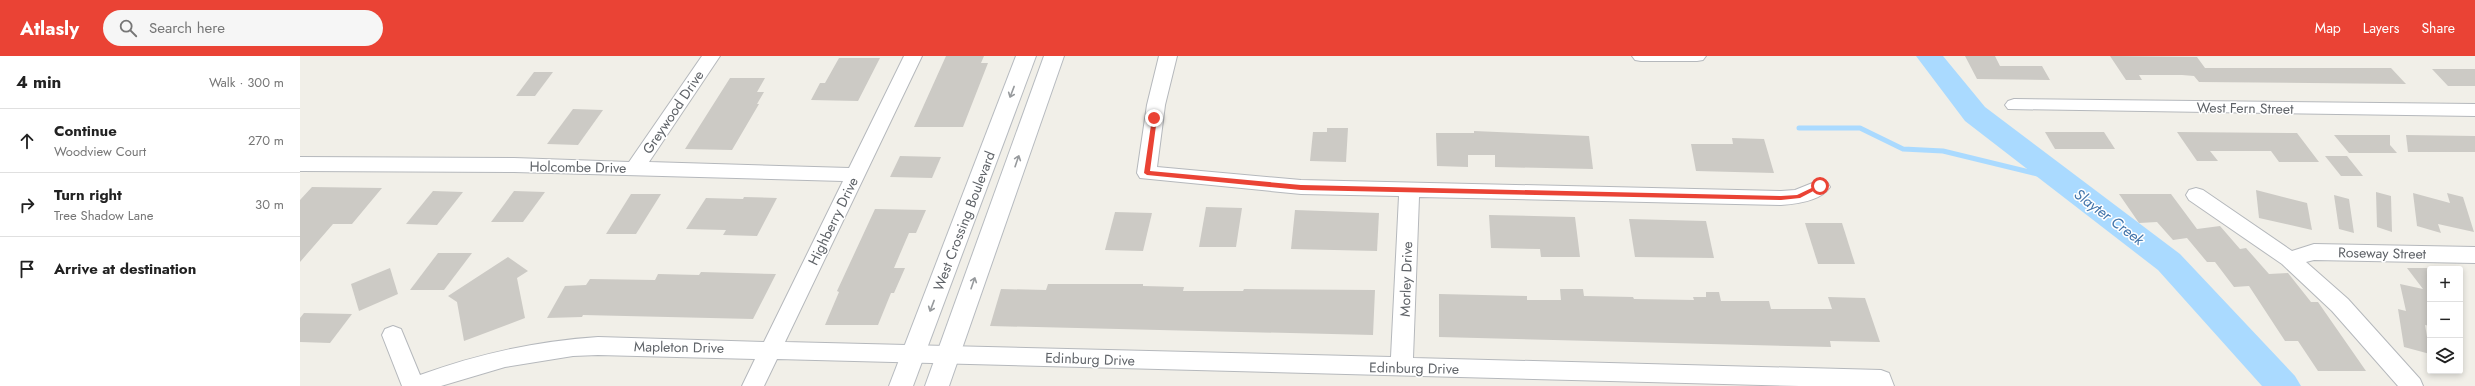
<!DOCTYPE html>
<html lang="en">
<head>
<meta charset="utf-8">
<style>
  :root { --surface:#fff; --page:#f6f6f6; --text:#222; --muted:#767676; --line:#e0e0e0; --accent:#ea4335 }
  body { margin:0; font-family:Jost,sans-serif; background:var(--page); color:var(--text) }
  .controls { position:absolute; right:12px; bottom:12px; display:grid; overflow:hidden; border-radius:4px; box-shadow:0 2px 6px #0003 }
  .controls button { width:36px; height:36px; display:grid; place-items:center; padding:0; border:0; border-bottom:1px solid var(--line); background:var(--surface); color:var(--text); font:20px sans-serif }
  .stop { position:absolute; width:12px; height:12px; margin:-9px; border:3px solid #ea4335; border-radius:50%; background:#fff }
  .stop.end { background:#ea4335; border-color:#fff; box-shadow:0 1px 4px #0008 }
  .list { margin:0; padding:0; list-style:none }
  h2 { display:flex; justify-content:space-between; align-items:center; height:52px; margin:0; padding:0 16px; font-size:17px }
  h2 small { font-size:13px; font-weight:400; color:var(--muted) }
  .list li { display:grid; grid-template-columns:26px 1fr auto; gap:12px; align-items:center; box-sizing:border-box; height:64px; padding:0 16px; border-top:1px solid var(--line) }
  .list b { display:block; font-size:15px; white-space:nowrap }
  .list p { margin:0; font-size:13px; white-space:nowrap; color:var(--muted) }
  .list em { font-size:13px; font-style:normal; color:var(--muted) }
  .icon { flex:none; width:22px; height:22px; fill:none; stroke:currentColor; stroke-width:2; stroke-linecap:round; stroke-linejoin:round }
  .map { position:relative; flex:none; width:2175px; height:330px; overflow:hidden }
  header { display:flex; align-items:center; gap:24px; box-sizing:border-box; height:56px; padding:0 20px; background:var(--accent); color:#fff }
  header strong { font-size:19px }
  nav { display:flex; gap:22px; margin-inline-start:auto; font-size:14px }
  .search { width:280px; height:36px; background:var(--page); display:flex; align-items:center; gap:10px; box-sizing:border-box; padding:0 14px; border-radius:22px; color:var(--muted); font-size:15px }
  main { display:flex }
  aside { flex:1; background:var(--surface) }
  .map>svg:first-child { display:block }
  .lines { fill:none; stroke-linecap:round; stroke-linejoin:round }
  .stream { stroke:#aadaff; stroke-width:5 }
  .river { fill:#aadaff; fill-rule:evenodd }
  .building { fill:#cccac5 }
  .street-casing { stroke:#b5b8bc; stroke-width:2 }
  .secondary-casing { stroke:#b6babf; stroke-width:2 }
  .street { fill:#fff; fill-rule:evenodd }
  .secondary { fill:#fff; fill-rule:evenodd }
  .oneway { stroke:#979a9d }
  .route { fill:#ea4335 }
  .labels { text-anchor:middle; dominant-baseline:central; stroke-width:3; stroke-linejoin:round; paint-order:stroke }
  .street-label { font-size:14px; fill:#5f6368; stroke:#fff }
  .water-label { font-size:15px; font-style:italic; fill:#4174aa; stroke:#fff }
</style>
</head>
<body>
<header>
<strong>Atlasly</strong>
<div class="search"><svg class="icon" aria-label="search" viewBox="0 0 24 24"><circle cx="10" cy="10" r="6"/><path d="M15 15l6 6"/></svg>Search here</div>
<nav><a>Map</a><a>Layers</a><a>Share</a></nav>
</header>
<main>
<aside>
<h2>4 min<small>Walk · 300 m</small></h2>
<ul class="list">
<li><svg class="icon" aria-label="ahead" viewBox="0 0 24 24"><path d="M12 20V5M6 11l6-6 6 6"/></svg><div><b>Continue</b><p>Woodview Court</p></div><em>270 m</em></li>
<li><svg class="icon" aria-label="right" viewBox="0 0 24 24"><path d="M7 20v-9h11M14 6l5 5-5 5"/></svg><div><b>Turn right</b><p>Tree Shadow Lane</p></div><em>30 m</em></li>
<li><svg class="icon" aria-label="arrive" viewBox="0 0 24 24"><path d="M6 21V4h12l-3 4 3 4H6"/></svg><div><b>Arrive at destination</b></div></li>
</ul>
</aside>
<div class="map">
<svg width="2175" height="330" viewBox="0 0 2175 330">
  <rect width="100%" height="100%" fill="#f1efe8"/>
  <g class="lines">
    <polyline class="stream" points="1499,72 1560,72 1603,93 1643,95 1758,123"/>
    <polygon class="river" points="1616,0 1643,0 1685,51 1880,198 1995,320 2001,330 1962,330 1858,214 1665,65"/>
  </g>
  <g class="building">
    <polygon points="646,0 684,0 681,7 688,7 663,71 614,71"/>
    <polygon points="1665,0 1695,0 1700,10 1742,10 1750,24 1677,23"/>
    <polygon points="1810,0 1897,1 1905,12 2091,12 2106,28 1899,26 1894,20 1882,19 1839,19 1842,24 1826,24"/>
    <polygon points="539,2 580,2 558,45 511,44 520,27 525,27"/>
    <polygon points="2132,13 2175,13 2175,30 2148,30"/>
    <polygon points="234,16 253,16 235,40 216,40"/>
    <polygon points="430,22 465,22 457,36 464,36 457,48 459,48 432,94 385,93"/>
    <polygon points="273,53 303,54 278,89 247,88"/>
    <polygon points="1027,72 1048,72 1046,106 1010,105 1013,76 1027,76"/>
    <polygon points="1174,75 1289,80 1293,113 1195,111 1195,99 1168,99 1168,111 1137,110 1136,77 1174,77"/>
    <polygon points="1745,76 1804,76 1815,93 1755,93"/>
    <polygon points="1877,76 1997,77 2019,106 1979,106 1971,95 1910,95 1918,105 1897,105"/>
    <polygon points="2034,79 2090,79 2090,89 2097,97 2049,97"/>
    <polygon points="2106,79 2175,80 2175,96 2108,96"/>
    <polygon points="1432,82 1464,83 1474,117 1396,115 1391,88 1433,88"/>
    <polygon points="600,100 641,101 632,122 590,121"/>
    <polygon points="2025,100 2047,100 2063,120 2041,120"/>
    <polygon points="12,131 82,132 52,168 33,168 0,206 0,144"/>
    <polygon points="1956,134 2007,147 2012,174 1959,162"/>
    <polygon points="133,135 163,136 137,169 106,168"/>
    <polygon points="214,135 245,136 223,166 191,166"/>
    <polygon points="2076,136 2091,140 2092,176 2077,171"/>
    <polygon points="2113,137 2150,147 2147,137 2163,141 2174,176 2138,168 2141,177 2117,170"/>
    <polygon points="331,138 361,138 336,178 306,178"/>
    <polygon points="1819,138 1871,138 1897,173 1920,170 1940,193 1946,192 1969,218 1988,217 2011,246 2018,246 2066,315 2018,315 1998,285 1985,285 1949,230 1934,231 1915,206 1907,206 1887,182 1873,184 1857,166 1839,167"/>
    <polygon points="2034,139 2049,143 2054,177 2039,173"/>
    <polygon points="444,141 477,142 457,180 423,179 426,174 386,173 406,142 443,143"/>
    <polygon points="906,151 942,152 936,191 899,191"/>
    <polygon points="575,153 626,154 616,177 609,177 594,212 605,212 594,237 591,237 578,269 525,269 539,236 537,235"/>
    <polygon points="995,154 1079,157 1077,195 991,193"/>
    <polygon points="815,156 852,157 843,195 805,194"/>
    <polygon points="1189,159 1275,161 1280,201 1241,201 1240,193 1191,192"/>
    <polygon points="1329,163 1406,165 1414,202 1335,201"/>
    <polygon points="1505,167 1542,167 1555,208 1518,208"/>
    <polygon points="138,197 172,197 144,234 110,234"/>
    <polygon points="208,201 228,215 217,222 225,262 164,285 157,246 148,240"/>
    <polygon points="90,212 98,238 59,255 51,228"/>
    <polygon points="2107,212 2130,212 2130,270 2125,269 2130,298 2104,291 2098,253 2106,255 2100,228 2123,233"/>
    <polygon points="401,216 476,218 453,263 283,259 282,261 247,262 265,230 286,229 290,223 355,224 358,218 399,219"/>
    <polygon points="748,228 843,228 843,230 884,231 883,235 943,235 944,233 1075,234 1073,279 690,270 701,233 746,234"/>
    <polygon points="1260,233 1283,233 1284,240 1333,241 1334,243 1394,244 1393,241 1406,241 1406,236 1419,236 1421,245 1469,245 1471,253 1532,253 1528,241 1565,242 1580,286 1530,285 1531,291 1139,281 1139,238 1227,240 1227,244 1261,244"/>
    <polygon points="4,257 52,258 30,287 0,286 0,262"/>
  </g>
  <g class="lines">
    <g class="street-casing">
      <g id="street">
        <path d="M402,0H420L349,106L549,112L604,0H622L485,286L1091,301L1099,140L1001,138L840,122L837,117L847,49L859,0H877L865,49L857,111L1001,124L1481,135L1495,134L1520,124L1527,126L1530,131C1521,145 1496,148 1481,149L1119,141L1113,302L1581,314L1589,317L1594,330H1500L477,303L464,330H442L455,303L298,299L273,300L205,311L141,330H102L82,279L85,273L93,270L101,273L120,319C178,298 236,285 298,281L464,286L543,125L214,116L0,115V101L214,102L329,106Z"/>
        <polygon points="1332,0 1406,0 1403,4 1397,5 1341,5 1335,4"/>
        <polygon points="1714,43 2175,48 2175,60 1708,53 1705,49 1708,45"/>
        <polygon points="1896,132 1903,134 1992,195 2014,188 2175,191 2175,207 2014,204 2006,206 2048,243 2120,323 2123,330 2098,330 2032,255 1982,208 1889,144 1886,139 1889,134"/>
      </g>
    </g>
    <g class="secondary-casing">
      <g id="secondary">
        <polygon points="716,0 736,0 613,330 589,330"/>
        <polygon points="744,0 764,0 649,330 625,330"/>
      </g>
    </g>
    <use href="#street" class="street"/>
    <use href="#secondary" class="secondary"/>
  </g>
  <defs><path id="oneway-shaft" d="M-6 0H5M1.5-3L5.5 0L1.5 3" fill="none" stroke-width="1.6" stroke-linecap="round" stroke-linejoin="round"/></defs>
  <g class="oneway">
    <use href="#oneway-shaft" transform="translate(712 36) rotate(111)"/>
    <use href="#oneway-shaft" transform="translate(717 105) rotate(-71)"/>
    <use href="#oneway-shaft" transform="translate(673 227) rotate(-71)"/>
    <use href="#oneway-shaft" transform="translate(632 250) rotate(111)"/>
  </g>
  <polygon class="route" points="854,60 857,62 850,115 1001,129 1481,140 1497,139 1520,128 1523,130 1500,142 1481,144 1001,134 847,119 844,117 852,62"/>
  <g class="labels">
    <g class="street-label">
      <text transform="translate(1945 52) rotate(1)">West Fern Street</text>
      <text transform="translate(373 56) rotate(-56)">Greywood Drive</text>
      <text transform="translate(278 111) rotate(1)">Holcombe Drive</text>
      <text transform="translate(533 165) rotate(-64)">Highberry Drive</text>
      <text transform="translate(664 165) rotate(-69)">West Crossing Boulevard</text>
      <text transform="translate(2082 197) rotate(1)">Roseway Street</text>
      <text transform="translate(1106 223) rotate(-88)">Morley Drive</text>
      <text transform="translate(379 291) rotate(1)">Mapleton Drive</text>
      <text transform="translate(790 303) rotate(2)">Edinburg Drive</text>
      <text transform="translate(1114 312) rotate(1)">Edinburg Drive</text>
    </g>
    <g class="water-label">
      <text transform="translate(1809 161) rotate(37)">Slayter Creek</text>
    </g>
  </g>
</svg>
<div class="controls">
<button>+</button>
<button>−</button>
<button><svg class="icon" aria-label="layers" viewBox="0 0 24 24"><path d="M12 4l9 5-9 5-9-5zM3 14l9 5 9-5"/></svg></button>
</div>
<div class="stop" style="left:1520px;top:130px"></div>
<div class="stop end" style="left:854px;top:62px"></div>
</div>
</main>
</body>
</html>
